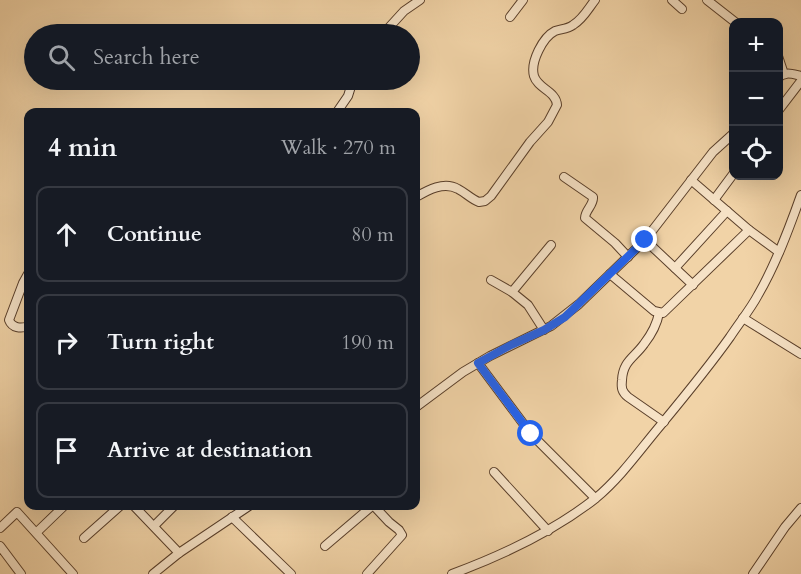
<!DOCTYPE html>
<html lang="en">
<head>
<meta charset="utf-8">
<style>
  :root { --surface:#171b24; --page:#242831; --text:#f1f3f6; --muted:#9ea1a6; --line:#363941 }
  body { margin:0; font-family:Cardo,serif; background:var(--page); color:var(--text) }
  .controls { position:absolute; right:18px; top:18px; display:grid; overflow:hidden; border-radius:12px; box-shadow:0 6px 24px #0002 }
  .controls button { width:54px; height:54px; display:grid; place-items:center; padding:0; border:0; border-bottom:2px solid var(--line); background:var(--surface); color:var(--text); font:30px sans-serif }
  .stop { position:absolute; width:18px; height:18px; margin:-14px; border:4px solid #2563eb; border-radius:50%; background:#fff }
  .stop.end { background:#2563eb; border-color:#fff; box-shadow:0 2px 6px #0008 }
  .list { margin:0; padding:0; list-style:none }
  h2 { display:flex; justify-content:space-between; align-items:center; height:78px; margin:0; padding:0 24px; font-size:26px }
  h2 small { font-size:20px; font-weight:400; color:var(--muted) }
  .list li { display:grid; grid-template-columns:39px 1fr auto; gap:18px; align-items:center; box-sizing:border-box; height:96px; margin:0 12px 12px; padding:0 12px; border:2px solid var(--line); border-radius:12px }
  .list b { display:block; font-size:22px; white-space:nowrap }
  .list em { font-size:20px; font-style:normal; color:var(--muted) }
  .icon { flex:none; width:33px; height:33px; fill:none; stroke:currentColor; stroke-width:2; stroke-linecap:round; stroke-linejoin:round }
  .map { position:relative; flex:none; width:801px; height:574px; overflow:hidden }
  .search { position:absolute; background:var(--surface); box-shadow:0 6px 24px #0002; left:24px; top:24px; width:396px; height:66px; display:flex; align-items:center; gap:15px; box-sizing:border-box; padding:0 21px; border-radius:33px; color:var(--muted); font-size:22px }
  .panel { position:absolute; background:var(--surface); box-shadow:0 6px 24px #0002; left:24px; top:108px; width:396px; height:402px; border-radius:12px }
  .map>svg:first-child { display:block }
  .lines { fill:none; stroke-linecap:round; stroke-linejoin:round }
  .minor-casing { stroke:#5a3f2a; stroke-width:10 }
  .minor { stroke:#f6e2c6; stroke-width:8 }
  .route { stroke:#2563eb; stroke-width:8 }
</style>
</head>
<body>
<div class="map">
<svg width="801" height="574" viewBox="0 0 801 574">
  <rect width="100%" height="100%" fill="#f1d3a7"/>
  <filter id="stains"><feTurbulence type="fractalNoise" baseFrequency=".00333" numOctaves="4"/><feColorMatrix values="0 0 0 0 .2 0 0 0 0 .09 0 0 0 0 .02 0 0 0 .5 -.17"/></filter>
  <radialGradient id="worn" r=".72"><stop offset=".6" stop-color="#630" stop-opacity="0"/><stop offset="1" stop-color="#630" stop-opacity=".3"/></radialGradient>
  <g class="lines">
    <g class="minor-casing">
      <g id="minor">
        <polyline points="672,0 682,9"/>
        <polyline points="707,0 735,22"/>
        <polyline points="510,17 523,0"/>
        <polyline points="383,34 404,11 420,0"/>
        <polyline points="778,56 784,74"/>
        <path d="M778,78C785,71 792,74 801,76"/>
        <polyline points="778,111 801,81"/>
        <polyline points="337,112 348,96 353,80"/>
        <path d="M564,177L593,197C594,205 585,210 585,218L615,243L628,257"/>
        <polyline points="691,180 749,230 779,252"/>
        <path d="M416,197C428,190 444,181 458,189C466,193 471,199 479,202L485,201L491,196L530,142L548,122L557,105C556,91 538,89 534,76C530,62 543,37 555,31C561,29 568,29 573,25C583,19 588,9 595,0"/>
        <polyline points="714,200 734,173"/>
        <polyline points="645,240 693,285"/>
        <polyline points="675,268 727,211"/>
        <path d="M28,274L23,283L9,320C12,328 21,329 28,326"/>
        <polyline points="610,274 654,311 663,313 749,230"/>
        <polyline points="491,280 512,292 528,305 544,330"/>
        <polyline points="512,292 551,245"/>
        <path d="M659,313C657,324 651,335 644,344C634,358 623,361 622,380C621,388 622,392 628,397L664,422"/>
        <polyline points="743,318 801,354"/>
        <polyline points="478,363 531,434 595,498"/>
        <polyline points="416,407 463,372 490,356 551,326 579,304 645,240 713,152 734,133"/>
        <polyline points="494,472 548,531"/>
        <polyline points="134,506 179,553"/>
        <polyline points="232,517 291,574"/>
        <polyline points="154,526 174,506"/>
        <polyline points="0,528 17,512 73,574"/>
        <polyline points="37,532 64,506"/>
        <polyline points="84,538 120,506"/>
        <polyline points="0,546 21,574"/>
        <polyline points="325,546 372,506"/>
        <polyline points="153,574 179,553 249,506"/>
        <polyline points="367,574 402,535 399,530 389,522 374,506"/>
        <path d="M452,574C503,555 553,532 596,498C621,477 639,451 660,426C684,397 708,368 730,337C739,323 750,310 758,295C776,264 789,229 801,195"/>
        <polyline points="753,574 785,527 801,508"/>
      </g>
    </g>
    <use href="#minor" class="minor"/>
  </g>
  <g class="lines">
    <polyline class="route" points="531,434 478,363 511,345 544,330 565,317 645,240"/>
  </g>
  <rect width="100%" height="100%" filter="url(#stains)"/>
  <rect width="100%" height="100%" fill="url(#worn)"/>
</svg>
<div class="controls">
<button>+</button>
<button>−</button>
<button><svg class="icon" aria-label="locate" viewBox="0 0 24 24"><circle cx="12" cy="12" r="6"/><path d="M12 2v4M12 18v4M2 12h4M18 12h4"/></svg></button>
</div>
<div class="stop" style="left:531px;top:434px"></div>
<div class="stop end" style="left:645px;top:240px"></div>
<div class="search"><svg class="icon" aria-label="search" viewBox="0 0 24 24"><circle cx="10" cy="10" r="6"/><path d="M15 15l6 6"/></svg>Search here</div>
<section class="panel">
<h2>4 min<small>Walk · 270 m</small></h2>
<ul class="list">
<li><svg class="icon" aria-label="ahead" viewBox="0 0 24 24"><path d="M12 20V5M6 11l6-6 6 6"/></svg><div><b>Continue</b></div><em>80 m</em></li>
<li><svg class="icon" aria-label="right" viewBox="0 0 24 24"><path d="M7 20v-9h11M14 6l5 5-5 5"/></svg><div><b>Turn right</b></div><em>190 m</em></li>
<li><svg class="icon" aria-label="arrive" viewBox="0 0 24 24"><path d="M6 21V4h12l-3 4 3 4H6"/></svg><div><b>Arrive at destination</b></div></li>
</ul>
</section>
</div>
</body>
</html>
